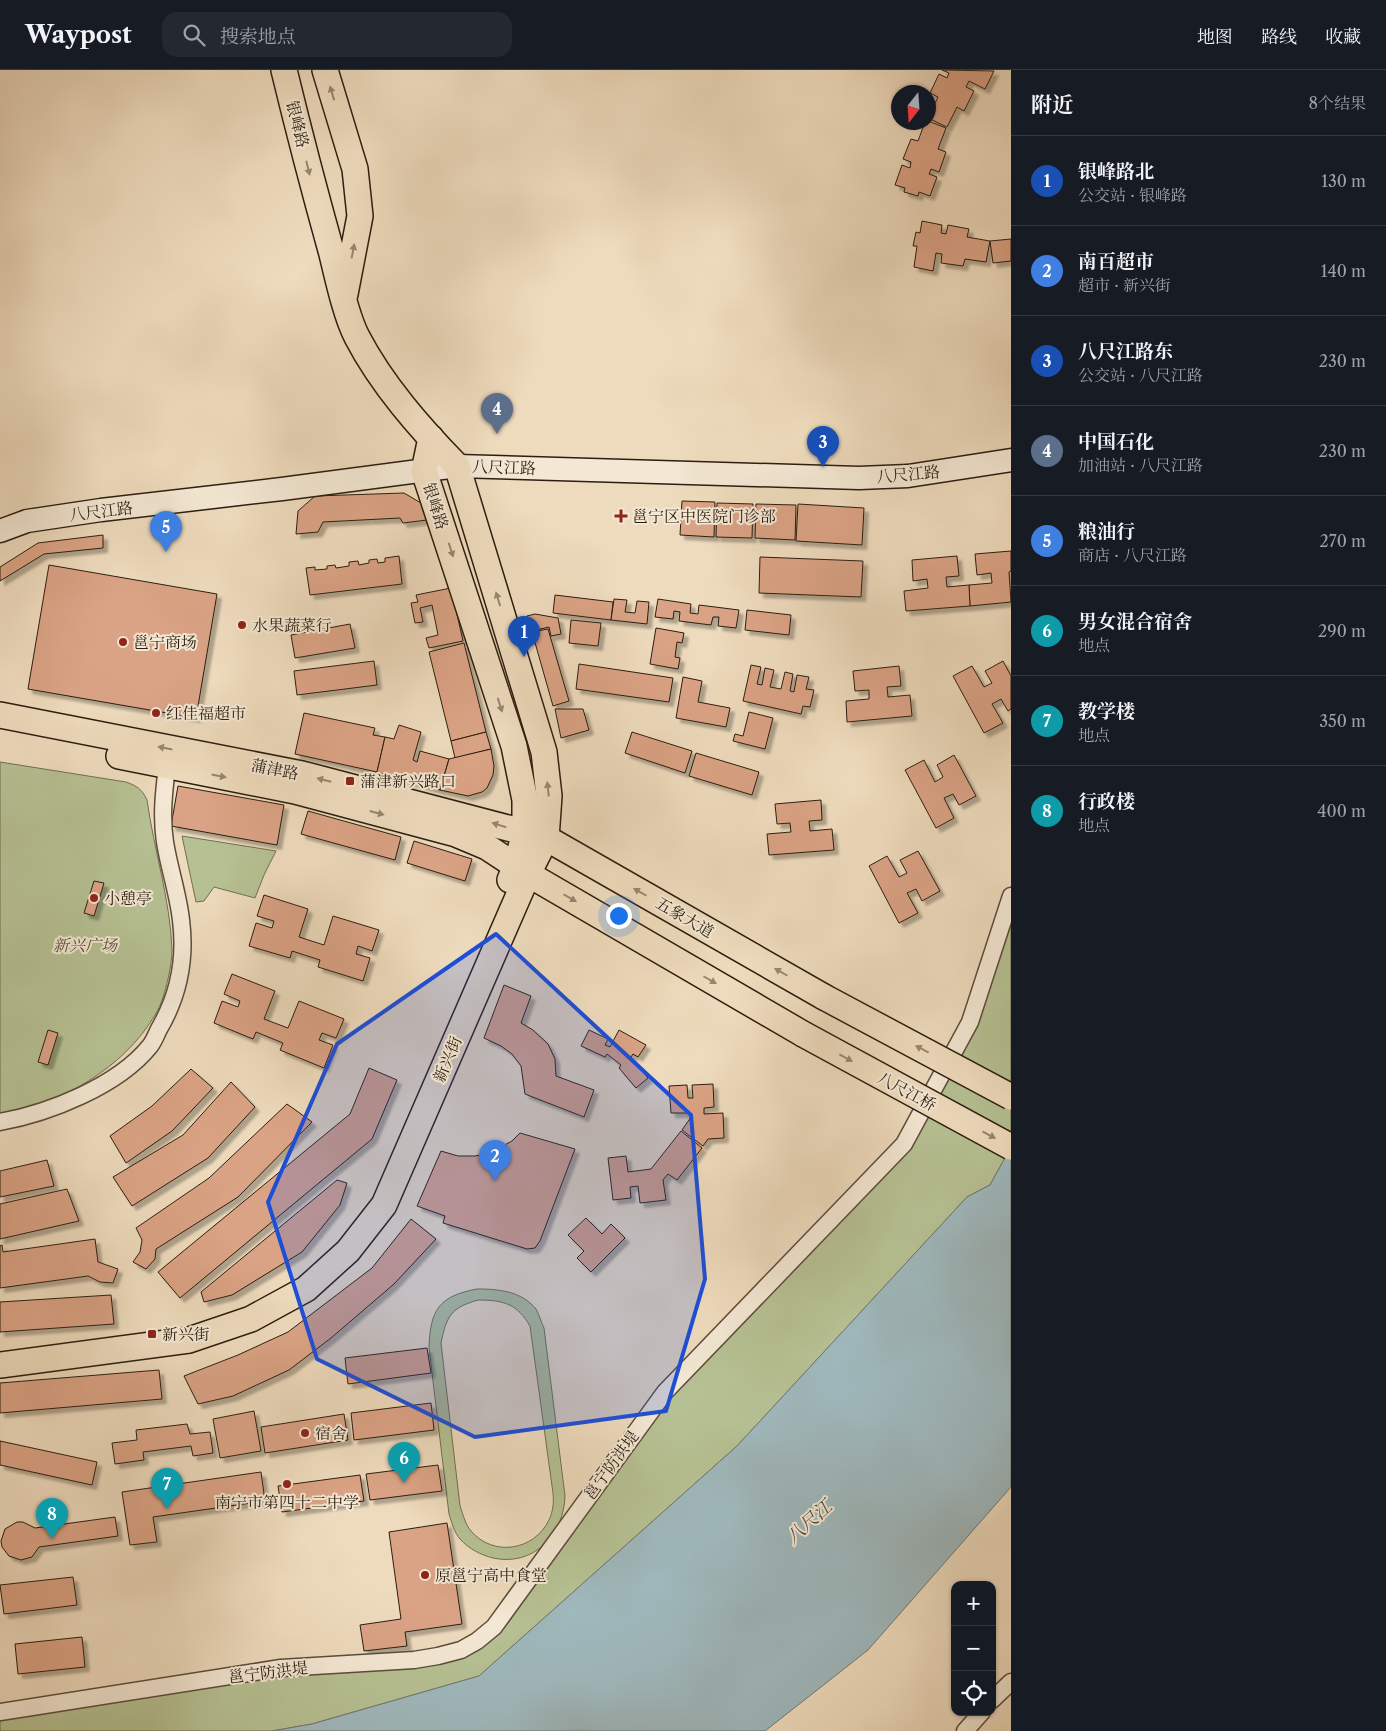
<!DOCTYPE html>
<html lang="zh">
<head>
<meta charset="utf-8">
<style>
  :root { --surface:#171b24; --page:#242831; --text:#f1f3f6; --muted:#9ea1a6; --line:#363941; --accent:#db2777 }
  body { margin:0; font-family:"Libre Caslon Text","Noto Serif SC",serif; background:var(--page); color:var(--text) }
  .controls { position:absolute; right:15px; bottom:15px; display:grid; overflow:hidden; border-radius:10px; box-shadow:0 1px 4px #0004 }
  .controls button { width:45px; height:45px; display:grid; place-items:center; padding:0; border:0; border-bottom:1px solid var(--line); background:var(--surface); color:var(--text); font:25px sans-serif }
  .compass { position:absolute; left:891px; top:15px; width:45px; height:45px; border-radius:50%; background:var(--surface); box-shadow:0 1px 4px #0004; rotate:197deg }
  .you { position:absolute; left:618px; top:845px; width:18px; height:18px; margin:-12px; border:4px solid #fff; border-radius:50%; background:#1a73e8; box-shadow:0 0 0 8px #1a73e833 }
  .badge { display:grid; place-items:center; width:32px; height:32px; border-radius:50%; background:var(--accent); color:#fff; font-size:16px; font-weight:700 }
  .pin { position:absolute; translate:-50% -41px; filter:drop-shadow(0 1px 2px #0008) }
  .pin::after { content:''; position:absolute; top:26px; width:18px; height:15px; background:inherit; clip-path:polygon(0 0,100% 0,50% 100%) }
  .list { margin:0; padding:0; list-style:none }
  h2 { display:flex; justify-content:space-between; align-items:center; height:65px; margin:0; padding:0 20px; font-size:21px }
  h2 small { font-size:16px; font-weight:400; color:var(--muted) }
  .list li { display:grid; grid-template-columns:32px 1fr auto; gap:15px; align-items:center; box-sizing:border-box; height:90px; padding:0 20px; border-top:1px solid var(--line) }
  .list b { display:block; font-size:19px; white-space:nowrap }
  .list p { margin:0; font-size:16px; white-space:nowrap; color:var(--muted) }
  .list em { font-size:16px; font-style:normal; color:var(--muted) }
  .icon { flex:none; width:28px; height:28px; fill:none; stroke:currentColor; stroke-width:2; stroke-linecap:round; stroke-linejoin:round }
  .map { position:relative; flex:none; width:1011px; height:1661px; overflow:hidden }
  header { display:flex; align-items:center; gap:30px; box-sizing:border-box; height:70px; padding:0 25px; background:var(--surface); border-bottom:1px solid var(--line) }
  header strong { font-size:24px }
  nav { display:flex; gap:28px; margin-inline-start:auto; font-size:18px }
  .search { width:350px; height:45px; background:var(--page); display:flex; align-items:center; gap:12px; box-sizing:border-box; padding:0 18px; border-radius:15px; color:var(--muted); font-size:19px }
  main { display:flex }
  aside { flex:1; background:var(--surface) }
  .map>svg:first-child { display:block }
  .green { fill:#b6c193; stroke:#706f52; fill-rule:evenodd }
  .water { fill:#9fb8bc; stroke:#717a77 }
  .building { fill:#dba385; stroke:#2b1d10; filter:url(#shadow) }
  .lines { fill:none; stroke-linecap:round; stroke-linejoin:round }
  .street-casing { stroke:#5c4c3b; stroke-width:19 }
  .secondary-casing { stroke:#2b1d10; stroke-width:25 }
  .primary-casing { stroke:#2b1d10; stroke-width:28 }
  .street { stroke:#f4e8d4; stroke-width:16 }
  .secondary { stroke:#f4e8d4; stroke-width:22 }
  .primary { stroke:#eedbbd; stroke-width:25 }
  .primary-bridge-casing { stroke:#2b1d10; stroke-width:28; stroke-linecap:butt }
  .primary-bridge { stroke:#eedbbd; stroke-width:25 }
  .oneway { fill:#96866f }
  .marked { fill:#1d4ed8; fill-opacity:0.2; stroke:#1d4ed8; stroke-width:4; stroke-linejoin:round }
  .poi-dot { fill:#8f2418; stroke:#f4e8d4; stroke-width:2 }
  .labels { text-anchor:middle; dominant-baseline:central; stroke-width:4; stroke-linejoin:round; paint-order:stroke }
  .street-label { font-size:16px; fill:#2b1d10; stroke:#f4e8d4 }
  .poi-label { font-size:16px; fill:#2b1d10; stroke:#f4e8d4; text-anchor:start }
  .park-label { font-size:16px; font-style:italic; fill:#554e37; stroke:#f4e8d4 }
  .water-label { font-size:18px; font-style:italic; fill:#4e4c44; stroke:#f4e8d4 }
</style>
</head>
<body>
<header>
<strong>Waypost</strong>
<div class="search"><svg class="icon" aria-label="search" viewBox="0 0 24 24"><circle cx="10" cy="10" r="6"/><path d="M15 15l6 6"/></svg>搜索地点</div>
<nav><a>地图</a><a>路线</a><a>收藏</a></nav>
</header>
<main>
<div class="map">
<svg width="1011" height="1661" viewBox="0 0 1011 1661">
  <defs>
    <filter id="shadow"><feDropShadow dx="4.5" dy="4.5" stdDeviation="1" flood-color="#0004"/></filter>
  </defs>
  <rect width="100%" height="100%" fill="#eedbbd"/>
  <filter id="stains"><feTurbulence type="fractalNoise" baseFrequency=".004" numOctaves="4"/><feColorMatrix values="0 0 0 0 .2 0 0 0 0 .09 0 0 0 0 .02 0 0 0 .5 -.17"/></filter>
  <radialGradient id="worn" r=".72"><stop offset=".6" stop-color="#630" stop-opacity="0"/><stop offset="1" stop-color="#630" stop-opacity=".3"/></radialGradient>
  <g class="green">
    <path d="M0,692L126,712C137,716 142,719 147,730C154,780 170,829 172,879C172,889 170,900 168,909C165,921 162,934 155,945C124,998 60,1035 0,1044Z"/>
    <polygon points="182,766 276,781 264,805 255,828 214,817 204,831 196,832"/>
    <polygon points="1011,826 1011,1077 990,1115 967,1127 737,1376 479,1606 312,1654 272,1661 0,1661 0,1642 281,1598 414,1590 477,1571 665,1322 904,1074 970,952"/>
    <path d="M477,1219C499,1219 521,1221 536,1239C539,1244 541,1252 544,1258L565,1426C564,1464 534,1497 493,1488C481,1485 469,1479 460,1469C454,1462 452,1453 449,1444L429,1278C430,1240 439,1226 477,1219ZM478,1230C504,1230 517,1234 530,1256L553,1423C554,1433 553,1441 549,1450C534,1481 493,1487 471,1461C465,1454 463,1444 460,1436L441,1273C447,1245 451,1238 478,1230Z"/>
  </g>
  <polygon class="water" points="1011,1077 1011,1417 868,1580 765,1661 272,1661 312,1654 479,1606 737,1376 967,1127 990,1115"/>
  <g class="building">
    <polygon points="942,0 994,1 985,19 969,11 966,17 974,21 964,41 957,37 947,57 928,48 938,27 930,23 939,4 947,8 949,3"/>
    <polygon points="928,51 946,58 938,79 946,82 939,102 931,99 929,104 937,107 930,126 919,122 918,126 904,122 905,118 895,115 902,95 910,98 911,92 903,89 911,69 918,71 925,52"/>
    <polygon points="922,151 942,155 941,163 946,164 948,155 969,159 967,167 990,171 986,192 965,189 963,196 941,193 942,184 936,183 933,201 914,197 917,176 913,176 916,162 920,163"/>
    <polygon points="1011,169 1011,191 993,193 990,171"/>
    <polygon points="404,423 421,433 427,450 403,453 400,448 323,452 318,462 296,464 298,441 315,426"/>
    <polygon points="682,431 715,432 714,467 680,465"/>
    <polygon points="717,433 753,434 752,468 716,467"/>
    <polygon points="756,434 796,435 795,470 755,468"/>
    <polygon points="798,434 864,438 862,475 796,471"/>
    <polygon points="103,465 103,478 44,484 0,511 0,497 38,473"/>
    <polygon points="1011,481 1011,501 1009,502 1011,532 970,536 969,515 992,513 991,503 977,505 975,484"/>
    <polygon points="399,486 402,514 310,525 306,498 315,497 315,500 327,499 327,496 335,495 336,498 349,496 349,492 358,491 359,495 369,493 369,490 377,489 378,493 385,492 385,488"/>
    <polygon points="957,486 959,506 946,507 947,517 969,515 970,536 906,541 904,521 928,518 927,509 913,511 912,490"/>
    <polygon points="760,487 863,491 861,527 759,523"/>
    <polygon points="49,495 217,524 196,648 28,619"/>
    <polygon points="451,518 463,571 429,578 426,568 438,565 432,535 420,538 423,552 415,553 411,533 418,532 416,525"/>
    <polygon points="555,525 613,532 611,550 553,543"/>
    <polygon points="614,529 627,530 625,542 635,543 637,531 649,532 647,554 611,550"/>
    <polygon points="658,529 691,534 690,543 698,544 699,535 739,540 736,558 718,556 719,547 713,547 711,555 679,551 680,542 674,541 673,549 655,547"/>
    <polygon points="747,540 791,545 789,565 745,560"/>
    <polygon points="535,544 558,548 561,564 551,566 549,557 532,561 527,546"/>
    <polygon points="571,550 601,553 598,576 569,573"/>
    <polygon points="350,554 355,578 295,588 291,565"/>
    <polygon points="656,558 684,563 682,573 677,572 675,587 680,588 678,599 650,594"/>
    <polygon points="548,559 569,631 553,636 532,562"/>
    <polygon points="464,573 486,662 451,671 429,582"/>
    <polygon points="374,591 377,615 297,625 294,601"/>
    <polygon points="1003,591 1011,606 1011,639 1008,641 1001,629 992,634 1003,653 984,663 953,606 972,596 984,617 992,613 985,601"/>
    <polygon points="579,594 673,608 669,632 576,619"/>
    <polygon points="751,595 761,597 757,614 762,615 765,598 774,600 770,617 781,619 785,602 793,604 790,621 794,622 797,605 809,607 806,619 814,620 810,637 803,636 801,644 743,631"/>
    <polygon points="899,596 901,616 887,617 888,627 910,625 912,646 847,652 846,631 869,629 869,620 855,621 853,601"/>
    <polygon points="683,607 702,611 698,632 730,638 726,657 676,648"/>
    <polygon points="555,639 583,639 589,660 561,668"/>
    <polygon points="749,642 773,648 765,679 733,671 735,664 743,666"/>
    <polygon points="304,643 375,658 373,665 385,667 377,702 295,684"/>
    <polygon points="399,655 421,662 413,690 417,692 420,681 449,689 440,720 377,702 385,667 394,669"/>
    <polygon points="486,662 491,679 455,688 451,671"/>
    <polygon points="632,662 692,681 685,703 625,683"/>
    <polygon points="491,679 494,696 493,705 487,718 482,722 468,726 440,720 449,689"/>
    <polygon points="696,683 759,702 752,725 689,706"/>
    <polygon points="954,685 976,726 959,735 953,724 944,728 954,748 936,758 905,700 924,690 935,712 943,707 937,695"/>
    <polygon points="178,716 284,735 277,775 171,756"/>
    <polygon points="821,730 822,750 809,751 810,761 832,759 834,780 769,785 767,764 791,762 790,753 777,754 775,734"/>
    <polygon points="308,741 401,767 395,790 301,764"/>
    <polygon points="414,771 472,789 465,811 407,793"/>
    <polygon points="918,781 940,821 922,831 916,819 907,823 918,843 899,853 869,796 887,786 899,807 907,803 900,790"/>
    <polygon points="94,811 104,813 94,846 84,843"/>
    <polygon points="264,825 308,839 299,867 324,875 333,846 379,860 372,881 358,876 356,884 370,888 363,911 318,897 320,890 292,881 290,888 249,876 256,853 272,858 274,851 257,846"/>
    <polygon points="232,904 275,921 264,949 288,958 299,931 344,949 336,968 322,963 319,970 333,975 324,998 280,980 283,973 256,962 253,969 214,953 222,931 238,937 240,931 224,924"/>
    <polygon points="504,915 531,926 521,953 533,960 548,974 555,989 556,1006 594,1020 584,1047 525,1024 521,996 512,984 501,976 484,968"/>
    <polygon points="48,960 58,963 48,995 38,992"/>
    <polygon points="589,960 608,969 605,975 610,977 619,960 646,975 638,987 633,984 631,987 648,1008 636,1018 619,998 621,995 607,984 605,987 581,976"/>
    <polygon points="369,998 397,1010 372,1069 180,1228 158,1202 350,1044"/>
    <polygon points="191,999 213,1018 172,1061 126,1093 110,1066 152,1036"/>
    <polygon points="231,1012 255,1037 208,1088 132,1136 113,1107 183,1065"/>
    <polygon points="713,1014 714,1037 704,1038 704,1044 723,1043 724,1068 708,1069 703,1076 682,1060 691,1047 690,1043 671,1043 669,1016 687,1015 688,1028 693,1028 692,1015"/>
    <polygon points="287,1034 312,1052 238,1127 156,1179 155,1189 146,1199 133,1192 140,1182 142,1170 136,1158 209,1108"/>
    <polygon points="681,1061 702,1078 677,1110 668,1104 663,1110 666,1130 640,1133 638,1116 630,1117 631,1128 613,1130 608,1088 626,1086 628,1102 651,1099"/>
    <polygon points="520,1063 575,1079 540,1171 535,1178 527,1179 443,1153 445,1146 417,1136 441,1081 458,1086 475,1086 490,1083 512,1071"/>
    <polygon points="47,1090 54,1116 0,1127 0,1101"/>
    <polygon points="337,1110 347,1113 340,1135 302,1182 232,1225 204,1232 201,1222"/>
    <polygon points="67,1119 79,1151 0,1169 0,1134"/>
    <polygon points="586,1148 602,1164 611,1154 625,1168 591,1202 577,1188 584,1181 568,1165"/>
    <polygon points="411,1149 436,1169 394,1214 331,1268 289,1300 233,1326 198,1334 184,1306 238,1285 288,1262 372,1198"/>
    <polygon points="95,1169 98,1192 118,1199 113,1213 100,1212 88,1206 0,1218 0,1176 2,1175 3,1182"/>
    <polygon points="111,1225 114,1254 0,1262 0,1232"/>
    <polygon points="427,1278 431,1303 348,1314 345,1288"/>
    <polygon points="159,1300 162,1329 0,1343 0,1313"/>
    <polygon points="431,1333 434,1360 354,1370 351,1343"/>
    <polygon points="254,1341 261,1381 220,1388 213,1349"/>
    <polygon points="344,1344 348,1370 265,1383 261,1357"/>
    <polygon points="187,1354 190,1364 210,1362 213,1383 193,1386 191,1376 143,1382 144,1390 115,1394 112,1373 137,1370 136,1360"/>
    <polygon points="0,1371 97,1392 92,1415 0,1395"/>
    <polygon points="438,1395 442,1421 370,1430 366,1404"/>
    <polygon points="261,1402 265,1431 153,1447 157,1472 130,1475 122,1422"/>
    <polygon points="360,1405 364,1431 282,1442 278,1416"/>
    <polygon points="115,1447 118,1466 39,1477 32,1487 21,1490 9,1486 2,1477 1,1471 5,1459 17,1452 23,1452 35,1458"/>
    <polygon points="447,1453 462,1554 405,1562 407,1576 364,1581 360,1555 401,1549 389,1462"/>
    <polygon points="73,1507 77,1535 4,1544 0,1515"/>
    <polygon points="82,1567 85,1597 18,1604 15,1574"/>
  </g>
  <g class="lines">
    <g class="street-casing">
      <g id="street">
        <path d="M0,1052C49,1043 118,1016 150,976C154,971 156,965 159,959C179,925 186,889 181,850C178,823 169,798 165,772C161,746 164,721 167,696"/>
        <polyline points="992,1630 1011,1612"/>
        <polyline points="0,1642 281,1598 414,1590 438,1586 461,1580 477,1571 494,1557 665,1322 904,1074 970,952 1011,826"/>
        <polyline points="965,1661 982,1642"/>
      </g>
    </g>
    <g class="secondary-casing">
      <polyline id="secondary" points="0,461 27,451 101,440 282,419 457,396 859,408 908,406 1011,390"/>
    </g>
    <g class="primary-casing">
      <g id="primary">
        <polyline points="325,0 355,99 360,146 345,224"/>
        <polyline points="431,368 424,401 514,676 525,730 525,763 516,795 510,810"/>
        <polyline points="0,645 302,704 546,768 824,927"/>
        <polyline points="119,686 295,721 456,764 487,777 528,804 803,964"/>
        <path d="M0,1295L189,1270L251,1249L306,1219L348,1181L384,1135L528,804L546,768L549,726L544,682L457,396C420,358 382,315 357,267C346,246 338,209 332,184C315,123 299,62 284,0"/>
      </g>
    </g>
    <use href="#street" class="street"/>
    <use href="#secondary" class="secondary"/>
    <use href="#primary" class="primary"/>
    <g class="primary-bridge-casing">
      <g id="primary-bridge">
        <polyline points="824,927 1011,1027"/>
        <polyline points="803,964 1011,1077"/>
      </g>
    </g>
    <use href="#primary-bridge" class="primary-bridge"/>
  </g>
  <defs><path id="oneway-solid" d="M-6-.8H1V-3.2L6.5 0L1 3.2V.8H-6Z" transform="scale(1.25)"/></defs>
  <g class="oneway">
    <use href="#oneway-solid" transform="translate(332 23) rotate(-107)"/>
    <use href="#oneway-solid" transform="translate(308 98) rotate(76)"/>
    <use href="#oneway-solid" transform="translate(353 181) rotate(-79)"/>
    <use href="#oneway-solid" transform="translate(451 480) rotate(72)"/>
    <use href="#oneway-solid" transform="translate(498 529) rotate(-107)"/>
    <use href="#oneway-solid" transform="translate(500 635) rotate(72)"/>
    <use href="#oneway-solid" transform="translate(165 678) rotate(-169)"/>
    <use href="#oneway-solid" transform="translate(219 706) rotate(11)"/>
    <use href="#oneway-solid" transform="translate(324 710) rotate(-166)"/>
    <use href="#oneway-solid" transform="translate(548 719) rotate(-96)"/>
    <use href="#oneway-solid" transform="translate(377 743) rotate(15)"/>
    <use href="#oneway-solid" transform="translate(499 755) rotate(-163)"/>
    <use href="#oneway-solid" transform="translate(640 822) rotate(-150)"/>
    <use href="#oneway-solid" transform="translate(570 828) rotate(30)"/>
    <use href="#oneway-solid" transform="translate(781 902) rotate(-150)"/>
    <use href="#oneway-solid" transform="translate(710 910) rotate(30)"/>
    <use href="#oneway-solid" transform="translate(922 979) rotate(-152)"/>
    <use href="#oneway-solid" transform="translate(846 988) rotate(28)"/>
    <use href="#oneway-solid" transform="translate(989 1065) rotate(28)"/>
  </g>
  <path class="marked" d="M496,864L691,1045L705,1209L666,1341L475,1367L317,1289L268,1132L337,974Z"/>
  <g class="poi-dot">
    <path d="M618.5 438.5h5v5h5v5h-5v5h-5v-5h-5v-5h5z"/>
    <circle cx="242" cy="555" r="5"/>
    <circle cx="123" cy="572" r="5"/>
    <circle cx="156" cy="643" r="5"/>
    <rect x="345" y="706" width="10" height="10" rx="2.5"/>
    <circle cx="94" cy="828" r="5"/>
    <rect x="147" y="1259" width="10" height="10" rx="2.5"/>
    <circle cx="305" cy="1363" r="5"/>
    <circle cx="287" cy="1414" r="5"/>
    <circle cx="425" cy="1505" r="5"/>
  </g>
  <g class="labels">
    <g class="street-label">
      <text transform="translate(298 54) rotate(76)">银峰路</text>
      <text transform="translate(504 397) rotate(2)">八尺江路</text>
      <text transform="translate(908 404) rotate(-5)">八尺江路</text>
      <text transform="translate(436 436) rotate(72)">银峰路</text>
      <text transform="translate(101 441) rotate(-7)">八尺江路</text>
      <text transform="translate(275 699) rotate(11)">蒲津路</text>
      <text transform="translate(685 847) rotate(30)">五象大道</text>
      <text transform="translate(447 989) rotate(-67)">新兴街</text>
      <text transform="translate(907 1021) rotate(28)">八尺江桥</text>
      <text transform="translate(611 1395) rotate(-54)">邕宁防洪堤</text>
      <text transform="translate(268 1602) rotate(-7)">邕宁防洪堤</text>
    </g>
    <g class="poi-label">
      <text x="632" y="446">邕宁区中医院门诊部</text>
      <text x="252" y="555">水果蔬菜行</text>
      <text x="133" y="572">邕宁商场</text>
      <text x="166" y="643">红佳福超市</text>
      <text x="360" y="711">蒲津新兴路口</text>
      <text x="104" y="828">小憩亭</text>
      <text x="162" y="1264">新兴街</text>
      <text x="315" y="1363">宿舍</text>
      <text x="287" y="1432" text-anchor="middle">南宁市第四十二中学</text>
      <text x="435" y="1505">原邕宁高中食堂</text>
    </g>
    <g class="park-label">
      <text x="85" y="875">新兴广场</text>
    </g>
    <g class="water-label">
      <text transform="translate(809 1452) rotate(-42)">八尺江</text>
    </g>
  </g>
  <rect width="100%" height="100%" filter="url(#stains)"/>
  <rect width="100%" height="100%" fill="url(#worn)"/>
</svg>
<div class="controls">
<button>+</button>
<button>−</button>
<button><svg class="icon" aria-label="locate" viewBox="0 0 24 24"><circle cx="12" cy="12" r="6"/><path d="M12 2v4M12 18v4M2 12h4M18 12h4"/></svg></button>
</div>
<svg class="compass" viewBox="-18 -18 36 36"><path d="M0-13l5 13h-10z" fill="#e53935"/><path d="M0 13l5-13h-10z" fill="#9ea1a6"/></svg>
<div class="you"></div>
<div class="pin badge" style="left:524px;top:587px;background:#1a4fb4">1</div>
<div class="pin badge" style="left:495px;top:1111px;background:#3f7fe0">2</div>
<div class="pin badge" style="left:823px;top:397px;background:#1a4fb4">3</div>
<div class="pin badge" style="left:497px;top:364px;background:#5c6f8a">4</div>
<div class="pin badge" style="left:166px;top:482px;background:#3f7fe0">5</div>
<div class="pin badge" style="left:404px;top:1413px;background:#0f9aa8">6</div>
<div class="pin badge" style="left:167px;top:1439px;background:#0f9aa8">7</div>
<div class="pin badge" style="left:52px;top:1469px;background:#0f9aa8">8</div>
</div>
<aside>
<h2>附近<small>8个结果</small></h2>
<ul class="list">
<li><span class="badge" style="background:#1a4fb4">1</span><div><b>银峰路北</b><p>公交站 · 银峰路</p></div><em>130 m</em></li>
<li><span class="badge" style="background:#3f7fe0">2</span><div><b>南百超市</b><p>超市 · 新兴街</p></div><em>140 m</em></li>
<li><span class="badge" style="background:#1a4fb4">3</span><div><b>八尺江路东</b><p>公交站 · 八尺江路</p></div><em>230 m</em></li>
<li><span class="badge" style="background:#5c6f8a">4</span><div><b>中国石化</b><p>加油站 · 八尺江路</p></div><em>230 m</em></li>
<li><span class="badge" style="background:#3f7fe0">5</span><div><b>粮油行</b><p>商店 · 八尺江路</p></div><em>270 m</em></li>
<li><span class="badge" style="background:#0f9aa8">6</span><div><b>男女混合宿舍</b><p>地点</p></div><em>290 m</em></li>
<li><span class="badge" style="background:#0f9aa8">7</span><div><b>教学楼</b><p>地点</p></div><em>350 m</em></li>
<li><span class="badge" style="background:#0f9aa8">8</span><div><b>行政楼</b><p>地点</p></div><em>400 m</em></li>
</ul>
</aside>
</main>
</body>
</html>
